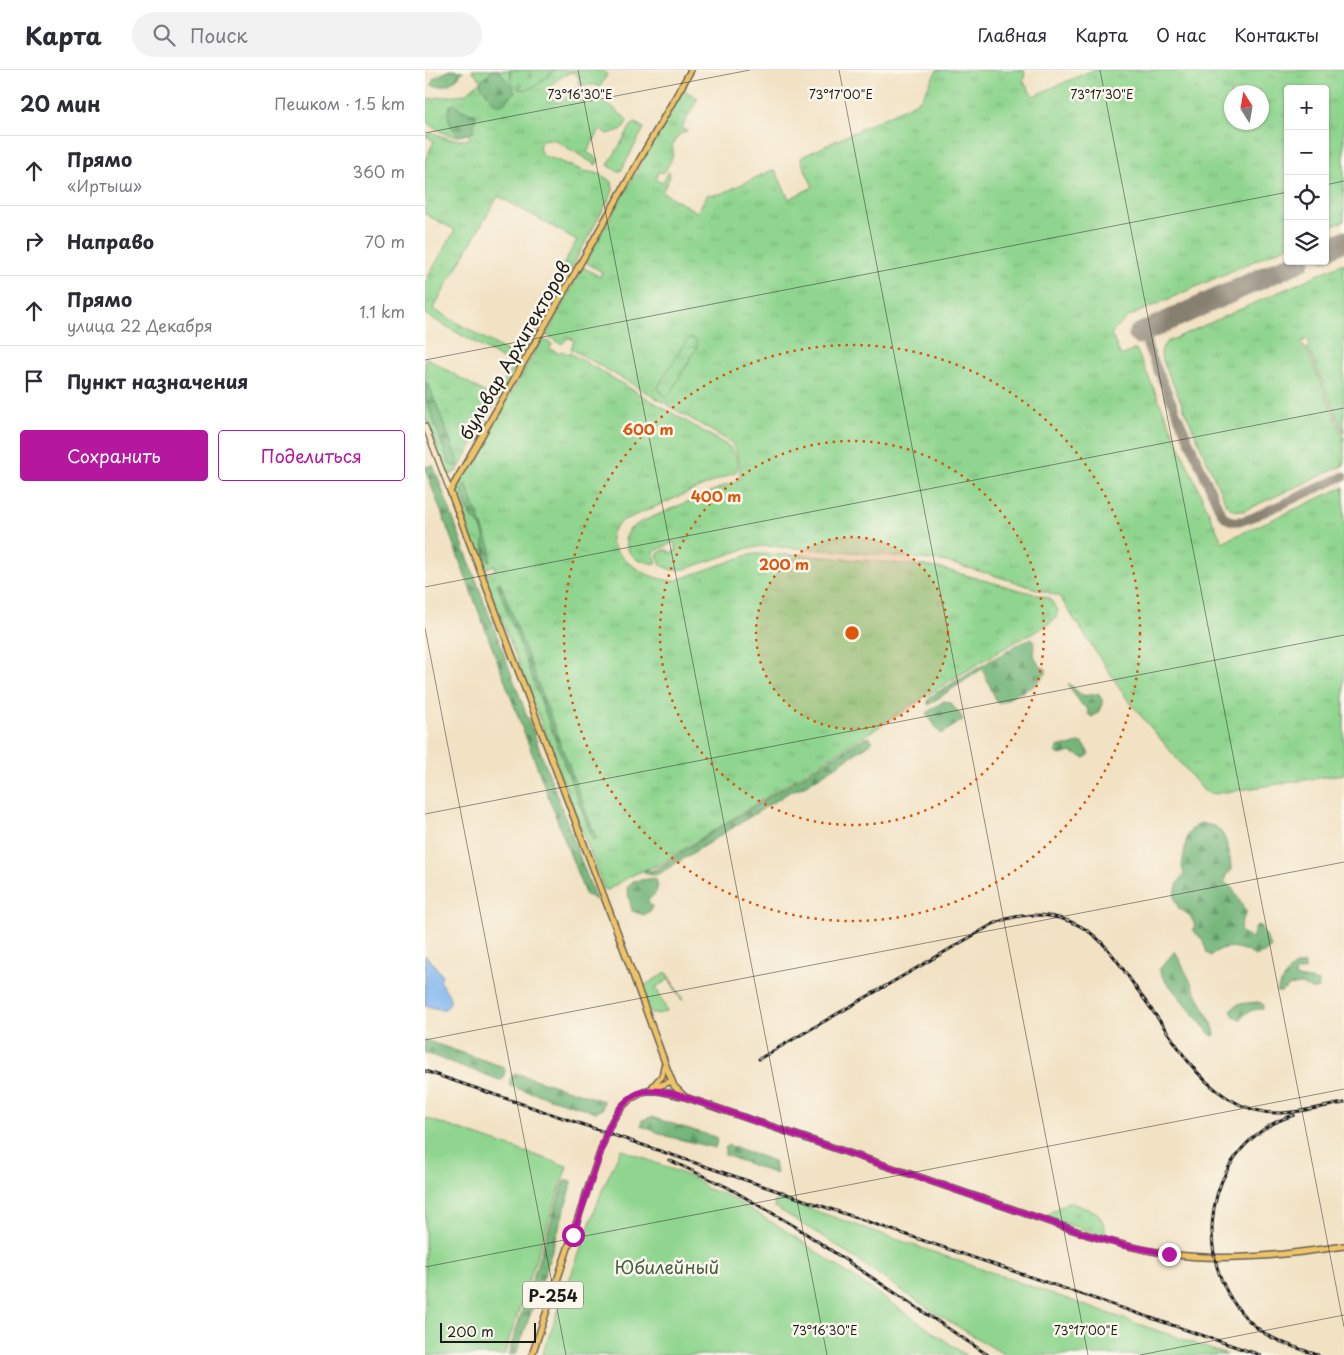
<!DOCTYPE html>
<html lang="ru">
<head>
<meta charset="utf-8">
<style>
  :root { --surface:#fff; --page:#f2f2f3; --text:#2b2b33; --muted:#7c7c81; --line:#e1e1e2; --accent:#b5179e }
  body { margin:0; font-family:"Playpen Sans",sans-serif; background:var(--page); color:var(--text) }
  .controls { position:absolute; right:15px; top:15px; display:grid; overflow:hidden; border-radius:5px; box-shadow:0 1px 4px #0004 }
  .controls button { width:45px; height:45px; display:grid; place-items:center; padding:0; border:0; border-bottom:1px solid var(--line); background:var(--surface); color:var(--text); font:25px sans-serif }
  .compass { position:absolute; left:799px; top:15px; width:45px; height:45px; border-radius:50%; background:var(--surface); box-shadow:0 1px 4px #0004; rotate:349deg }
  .scale { position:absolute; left:15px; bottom:12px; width:96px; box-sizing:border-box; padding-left:5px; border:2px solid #1c1c1c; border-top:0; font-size:14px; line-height:18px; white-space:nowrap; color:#1c1c1c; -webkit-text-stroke:4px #fbf7ec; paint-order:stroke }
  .stop { position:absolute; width:15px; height:15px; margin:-11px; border:4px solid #b5179e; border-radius:50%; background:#fff }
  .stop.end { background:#b5179e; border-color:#fff; box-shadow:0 1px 5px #0008 }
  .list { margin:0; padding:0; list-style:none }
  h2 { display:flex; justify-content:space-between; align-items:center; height:65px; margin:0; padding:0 20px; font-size:21px }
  h2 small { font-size:16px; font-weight:400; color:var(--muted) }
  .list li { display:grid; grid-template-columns:32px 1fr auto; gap:15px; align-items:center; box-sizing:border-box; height:70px; padding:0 20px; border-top:1px solid var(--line) }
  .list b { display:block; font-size:19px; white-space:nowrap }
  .list p { margin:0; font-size:16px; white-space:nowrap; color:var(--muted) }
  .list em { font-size:16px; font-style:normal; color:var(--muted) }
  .actions { display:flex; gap:10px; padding:15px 20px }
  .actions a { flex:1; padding:11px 0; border:1px solid var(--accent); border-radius:5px; text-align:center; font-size:18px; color:var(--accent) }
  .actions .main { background:var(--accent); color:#fff }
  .icon { flex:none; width:28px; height:28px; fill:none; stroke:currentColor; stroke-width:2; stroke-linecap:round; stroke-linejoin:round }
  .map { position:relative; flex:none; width:919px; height:1285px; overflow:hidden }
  header { display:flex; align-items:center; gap:30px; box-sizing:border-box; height:70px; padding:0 25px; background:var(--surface); border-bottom:1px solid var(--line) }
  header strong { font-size:24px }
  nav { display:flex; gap:28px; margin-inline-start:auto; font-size:18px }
  .search { width:350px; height:45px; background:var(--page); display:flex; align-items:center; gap:12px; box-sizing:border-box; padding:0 18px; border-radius:28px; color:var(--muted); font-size:19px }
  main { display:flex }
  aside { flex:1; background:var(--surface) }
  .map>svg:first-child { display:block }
  .grass { fill:url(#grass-tufts); stroke:#567856; fill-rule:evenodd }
  .forest { fill:url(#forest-firs); stroke:#48694b }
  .wetland { fill:url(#wetland-marsh); stroke:#567856 }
  .cemetery { fill:url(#cemetery-stones); stroke:#567856 }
  .garden { fill:#90d58f; stroke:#567856 }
  .water { fill:#81b6f0; stroke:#4e6986 }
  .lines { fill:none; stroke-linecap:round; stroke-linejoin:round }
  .taxiway { stroke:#877f70; stroke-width:9 }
  .runway { stroke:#877f70; stroke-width:21 }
  .secondary-casing { stroke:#676157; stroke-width:7 }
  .primary-casing { stroke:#676157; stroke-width:8 }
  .secondary { stroke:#f9e7c3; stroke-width:4.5 }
  .primary { stroke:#efc469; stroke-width:5 }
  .rail-casing { stroke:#1c1c1c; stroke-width:3 }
  .rail { stroke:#fbf7ec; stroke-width:1; stroke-dasharray:4; stroke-linecap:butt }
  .route { stroke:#b5179e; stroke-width:6 }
  .ticks { fill:none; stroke:#1c1c1c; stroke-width:1; stroke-opacity:0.45 }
  .ring { fill:none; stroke:#de560d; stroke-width:2.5; stroke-dasharray:2.5 5 }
  .labels { text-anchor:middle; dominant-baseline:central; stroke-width:5; stroke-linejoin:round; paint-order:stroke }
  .shield { fill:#fbf7ec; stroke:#5f5e5a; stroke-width:1 }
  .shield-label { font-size:16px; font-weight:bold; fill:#1c1c1c }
  .street-label { font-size:18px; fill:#1c1c1c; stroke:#fbf7ec }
  .park-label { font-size:18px; fill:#455d44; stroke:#fbf7ec }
  .ticks-label { font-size:12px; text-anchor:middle; fill:#1c1c1c; stroke:#fbf7ec; stroke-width:5; stroke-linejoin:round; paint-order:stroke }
  .centre { fill:#de560d; stroke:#fbf7ec; stroke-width:2.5 }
  .ring-label { font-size:15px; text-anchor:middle; font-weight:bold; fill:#de560d; stroke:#fbf7ec; stroke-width:5; stroke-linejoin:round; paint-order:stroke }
</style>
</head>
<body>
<header>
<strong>Карта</strong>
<div class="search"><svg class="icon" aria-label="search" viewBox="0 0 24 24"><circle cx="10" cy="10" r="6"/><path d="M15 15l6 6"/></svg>Поиск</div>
<nav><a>Главная</a><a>Карта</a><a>О нас</a><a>Контакты</a></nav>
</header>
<main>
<aside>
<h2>20 мин<small>Пешком · 1.5 km</small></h2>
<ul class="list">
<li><svg class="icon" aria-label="ahead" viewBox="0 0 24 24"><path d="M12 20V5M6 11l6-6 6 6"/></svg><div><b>Прямо</b><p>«Иртыш»</p></div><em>360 m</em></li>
<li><svg class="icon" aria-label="right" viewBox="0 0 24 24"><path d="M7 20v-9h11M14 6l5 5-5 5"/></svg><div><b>Направо</b></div><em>70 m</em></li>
<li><svg class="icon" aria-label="ahead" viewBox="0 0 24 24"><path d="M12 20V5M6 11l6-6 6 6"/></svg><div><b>Прямо</b><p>улица 22 Декабря</p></div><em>1.1 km</em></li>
<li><svg class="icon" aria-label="arrive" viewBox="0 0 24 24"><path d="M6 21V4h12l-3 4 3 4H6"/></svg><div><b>Пункт назначения</b></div></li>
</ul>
<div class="actions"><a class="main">Сохранить</a><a>Поделиться</a></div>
</aside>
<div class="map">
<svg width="919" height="1285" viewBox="0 0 919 1285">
  <defs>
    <pattern id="grass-tufts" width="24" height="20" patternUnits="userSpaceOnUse" patternTransform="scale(1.25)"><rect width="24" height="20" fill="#90d58f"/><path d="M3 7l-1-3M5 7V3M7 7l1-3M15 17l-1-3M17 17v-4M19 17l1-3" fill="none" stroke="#7cb67b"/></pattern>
    <pattern id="forest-firs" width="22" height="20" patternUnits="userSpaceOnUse" patternTransform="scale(1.25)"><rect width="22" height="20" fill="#74b67a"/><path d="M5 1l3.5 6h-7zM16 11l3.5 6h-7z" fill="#5e9363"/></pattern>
    <pattern id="wetland-marsh" width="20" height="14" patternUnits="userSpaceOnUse" patternTransform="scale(1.25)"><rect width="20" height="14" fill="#90d58f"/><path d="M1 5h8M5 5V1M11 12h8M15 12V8" fill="none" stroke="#7cb67b"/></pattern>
    <pattern id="cemetery-stones" width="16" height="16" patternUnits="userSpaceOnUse" patternTransform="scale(1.25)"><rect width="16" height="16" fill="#90d58f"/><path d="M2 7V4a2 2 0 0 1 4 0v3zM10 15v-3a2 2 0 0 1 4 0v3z" fill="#7cb67b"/></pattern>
  </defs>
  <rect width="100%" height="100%" fill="#fbf7ec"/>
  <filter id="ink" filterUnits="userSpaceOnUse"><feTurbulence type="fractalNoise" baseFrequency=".02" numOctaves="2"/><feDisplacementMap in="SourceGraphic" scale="10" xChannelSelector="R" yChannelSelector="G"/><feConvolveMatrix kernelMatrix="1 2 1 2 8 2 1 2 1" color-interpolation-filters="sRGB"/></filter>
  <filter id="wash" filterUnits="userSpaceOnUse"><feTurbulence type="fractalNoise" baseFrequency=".0096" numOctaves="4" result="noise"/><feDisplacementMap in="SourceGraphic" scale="20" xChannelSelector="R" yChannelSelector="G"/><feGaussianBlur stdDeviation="1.12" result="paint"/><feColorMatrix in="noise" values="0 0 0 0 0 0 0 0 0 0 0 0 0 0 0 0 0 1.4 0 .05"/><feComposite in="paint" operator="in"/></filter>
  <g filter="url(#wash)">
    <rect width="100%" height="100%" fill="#f2e2c4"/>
    <g class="grass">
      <path d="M47,0H178L182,5L174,18L172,15H155L153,12L154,8L149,2C139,3 128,13 122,20L124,26L133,32L138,31C143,25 145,17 154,19L189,38C192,44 200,45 202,51L198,59L183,64L175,60L162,82L174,90L171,95L130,70L119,69L116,72L114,77L116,83L119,86L132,90L159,101L175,104L187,112L188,120L186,125L129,230L126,233L119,229L152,170L73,126L8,239L87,284L117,233L124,237V240L79,318L76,317L88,295L0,244V212L30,160L0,144V91L9,71L1,66L3,64L8,63L25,69L42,70L45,68L43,64C39,65 35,66 31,66C20,65 8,58 0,51V29L41,24L56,11Z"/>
      <path d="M512,0H599L600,8L598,11L608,26L668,0H919V151L900,159V19H863V176L703,247L686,264L696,286L711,279L797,472L919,417V704L788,724L779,721L702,629L634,526L565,504L517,491L428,482L341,476L323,478L260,499L247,500L236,495L232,484L239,480H243L245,483L252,480L249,472L228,482L232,492L230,494L212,490L204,482L200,469L205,459L214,453L315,409C315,396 314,385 307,373L226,325L146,279L149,270L143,268L137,274L121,265L158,197L175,207L177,202L162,193V188L258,20L273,28L256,59L262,61L257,64L255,63L247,76C251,85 244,94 239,102L237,103L234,101L230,109L237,113L243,102H244L245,107L237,122L272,142L283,124L289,125L298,123L347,100L351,102L364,129L388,117L376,90L377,87L490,33L498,26ZM806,22H836V52H806Z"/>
      <polygon points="210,53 219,58 196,101 192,101 183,95 206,56"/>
      <path d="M919,193V363L883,278L885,275L883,269L876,272L879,278H881L919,368V395L818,441L808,440L801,434L737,289C735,283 736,277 742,272Z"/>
      <path d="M117,269L127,274L125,279L134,283L136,281L143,284L145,283L305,377C311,384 315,393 311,402L197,451C191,456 187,460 186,467C185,474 190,479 194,484C208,499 229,510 249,511L323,485L332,484L374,485L494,495L518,499L624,528L633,540L631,548C617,560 598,567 582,577C544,599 507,621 471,646L232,796C213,801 199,809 183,820L179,819L61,508L60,505L71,499L70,495L59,499L56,496L33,430V417Z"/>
      <polygon points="0,287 69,328 73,322 75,325 45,379 32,401 25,405 20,401 0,347"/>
      <polygon points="241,902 258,930 256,929 244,909 231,917 242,941 233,944 226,943 221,934 216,918"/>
      <path d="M643,1132L671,1142C676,1148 683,1158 679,1165L624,1149L623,1146L626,1142Z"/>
    </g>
    <g class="forest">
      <path d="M25,0L38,1C31,12 20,19 6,15L9,8Z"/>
      <polygon points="67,0 73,0 88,17 90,23 76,35 71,35 56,16 55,12"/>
      <path d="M30,33L35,39L51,45C49,52 50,56 48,62L34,66C25,56 22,50 24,37Z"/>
      <polygon points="0,312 3,314 6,320 33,391 33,396 27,396 23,390 0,327"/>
      <polygon points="8,395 171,830 160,824 0,399 0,397"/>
      <path d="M41,414L66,479L65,492C55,485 61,472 58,462C54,452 51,452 45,446L37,421L38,416Z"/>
      <polygon points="75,512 171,768 168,770 72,514"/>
      <path d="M607,568L609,571C608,582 609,595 621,599V604L610,615L573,634L557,599L503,635V630L506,626L592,575Z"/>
      <path d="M644,613C656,625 656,628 673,623L678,632L673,643L667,647L664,645L662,638L657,635L643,615Z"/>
      <polygon points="519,631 524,632 535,644 538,650 516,664 501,643"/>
      <path d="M445,667L447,671L442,676L378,717L366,721L242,799C233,804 230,807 220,803L219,801L222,799L225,801L231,799L277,769L438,669Z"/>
      <polygon points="653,673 658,673 662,680 664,685 659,688 646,682 635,685 630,682 634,676 643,676"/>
      <path d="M775,753C780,754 787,755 791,757C802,764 806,788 806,801L801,805L799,812L807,818L822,843L817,850L815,860L821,866L827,868L831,856L835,855L846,877L839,883L830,886C822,880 810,876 800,878C794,879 790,883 786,886L782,883L778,871L768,860L770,856C767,847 763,843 754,839L749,827L752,815L759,804L757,796L762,766L767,759Z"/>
      <path d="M231,808C234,819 232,823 224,829L223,832L227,836L226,840L219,845L207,841L202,818L208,811Z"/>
      <polygon points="750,881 788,956 790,965 788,966 784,963 739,909 734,900"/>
      <path d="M880,894V900L871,902L870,907C878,910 885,909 894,912V918L886,920L876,914L864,916L856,922H852C853,917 855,915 858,911C864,900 867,895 880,894Z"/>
      <path d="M833,932L838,934V939C826,940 823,940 815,950L808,945L806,940L813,934Z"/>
      <polygon points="0,970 79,997 80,1001 78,1009 75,1010 0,983"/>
      <path d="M90,1003L179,1031L177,1039L171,1042L85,1016C84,1011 85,1007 90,1003Z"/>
      <polygon points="226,1047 293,1068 290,1078 245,1067 216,1056 217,1050"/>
      <polygon points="303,1075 349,1091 351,1104 300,1085 300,1078"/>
      <polygon points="146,1110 146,1118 120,1203 91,1285 83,1285 139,1111"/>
    </g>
    <polygon class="wetland" points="265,268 269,269 272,271 272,277 248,319 243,327 235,323 233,317 258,275"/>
    <path class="cemetery" d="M85,0H130C120,8 97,32 87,12C86,9 85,4 85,0Z"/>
    <g class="garden">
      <polygon points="0,1048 142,1096 79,1285 0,1285"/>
      <polygon points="196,1079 273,1110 280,1118 303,1126 366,1164 541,1285 117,1285 178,1118"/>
      <polygon points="354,1128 802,1285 580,1285 504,1239 408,1173 350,1137 349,1133"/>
    </g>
    <path class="water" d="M0,885L6,891L17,905L15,911C18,918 30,928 23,936C21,939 19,939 16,939C10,939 6,936 0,936Z"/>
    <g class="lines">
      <path class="taxiway" d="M729,256L723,265L722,276L795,441C802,453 811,453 824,449L919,406"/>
      <g class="runway">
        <polyline points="900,180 919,171"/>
        <polyline points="714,264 875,191"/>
      </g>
    </g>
  </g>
  <g filter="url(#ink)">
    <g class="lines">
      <g class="secondary-casing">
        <polyline id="secondary" points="0,356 25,421"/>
      </g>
      <g class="primary-casing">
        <g id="primary">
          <path d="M266,0L25,421L192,861L243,1001L249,1016L260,1027L663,1165C689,1173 717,1180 744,1184C803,1192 861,1185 919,1176"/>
          <polyline points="228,1016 237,1006 239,996"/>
          <polyline points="224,1021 234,1021 257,1026"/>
          <path d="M107,1285L182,1062C197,1026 213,1024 247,1011"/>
        </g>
      </g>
      <use href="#secondary" class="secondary"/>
      <use href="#primary" class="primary"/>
      <g class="rail-casing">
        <g id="rail">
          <path d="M334,989L568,854C605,838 648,843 677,873C691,887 702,905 714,922C730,944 746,967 762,990C785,1020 818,1045 857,1043C878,1042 899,1036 919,1033"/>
          <polyline points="0,1001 835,1285"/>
          <path d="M869,1045C860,1048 852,1051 844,1056C773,1099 768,1205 831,1257C849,1272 873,1278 893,1285"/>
          <polyline points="244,1090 302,1117 371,1157 563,1285"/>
        </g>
      </g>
      <use href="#rail" class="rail"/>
    </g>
  </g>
  <g class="lines" filter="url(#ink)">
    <path class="route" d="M148,1165L182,1062C189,1045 201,1025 221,1021C234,1019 248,1024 260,1027L663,1165L698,1175L744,1184"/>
  </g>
  <path class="ticks" d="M153,0L402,1285M414,0L663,1285M675,0L919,1257M0,63L325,0M900,115L919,111M0,290L863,122M0,517L919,338M0,558L141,1285M0,744L919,565M0,970L919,792M0,1197L919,1019M715,1285L919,1245"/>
  <circle cx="427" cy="563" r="96" fill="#de560d" fill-opacity=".12"/>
  <g class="ring">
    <circle cx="427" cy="563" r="96"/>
    <circle cx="427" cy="563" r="192"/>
    <circle cx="427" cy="563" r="288"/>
  </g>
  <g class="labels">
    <rect class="shield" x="98" y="1211.5" width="60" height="27" rx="4"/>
    <g class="shield-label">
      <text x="128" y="1225">Р-254</text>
    </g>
    <g class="street-label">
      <text transform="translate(89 280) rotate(-60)">бульвар Архитекторов</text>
    </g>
    <g class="park-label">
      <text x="242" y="1196">Юбилейный</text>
    </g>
  </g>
  <g class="ticks-label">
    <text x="155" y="29">73°16'30"E</text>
    <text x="416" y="29">73°17'00"E</text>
    <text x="677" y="29">73°17'30"E</text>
    <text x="400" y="1265">73°16'30"E</text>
    <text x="661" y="1265">73°17'00"E</text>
  </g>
  <circle cx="427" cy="563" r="8" class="centre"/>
  <g class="ring-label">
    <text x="223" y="365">600 m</text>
    <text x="291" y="432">400 m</text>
    <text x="359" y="500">200 m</text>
  </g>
</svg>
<div class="controls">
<button>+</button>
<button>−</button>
<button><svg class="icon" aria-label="locate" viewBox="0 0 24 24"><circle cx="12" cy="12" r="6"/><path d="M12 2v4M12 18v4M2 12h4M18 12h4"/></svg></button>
<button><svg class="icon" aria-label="layers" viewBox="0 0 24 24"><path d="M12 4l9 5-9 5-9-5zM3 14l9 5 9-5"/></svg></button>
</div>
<svg class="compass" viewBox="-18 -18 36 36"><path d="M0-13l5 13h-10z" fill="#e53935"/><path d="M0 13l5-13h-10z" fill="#7c7c81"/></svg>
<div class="scale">200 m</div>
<div class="stop" style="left:148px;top:1165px"></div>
<div class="stop end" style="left:744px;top:1184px"></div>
</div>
</main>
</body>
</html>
